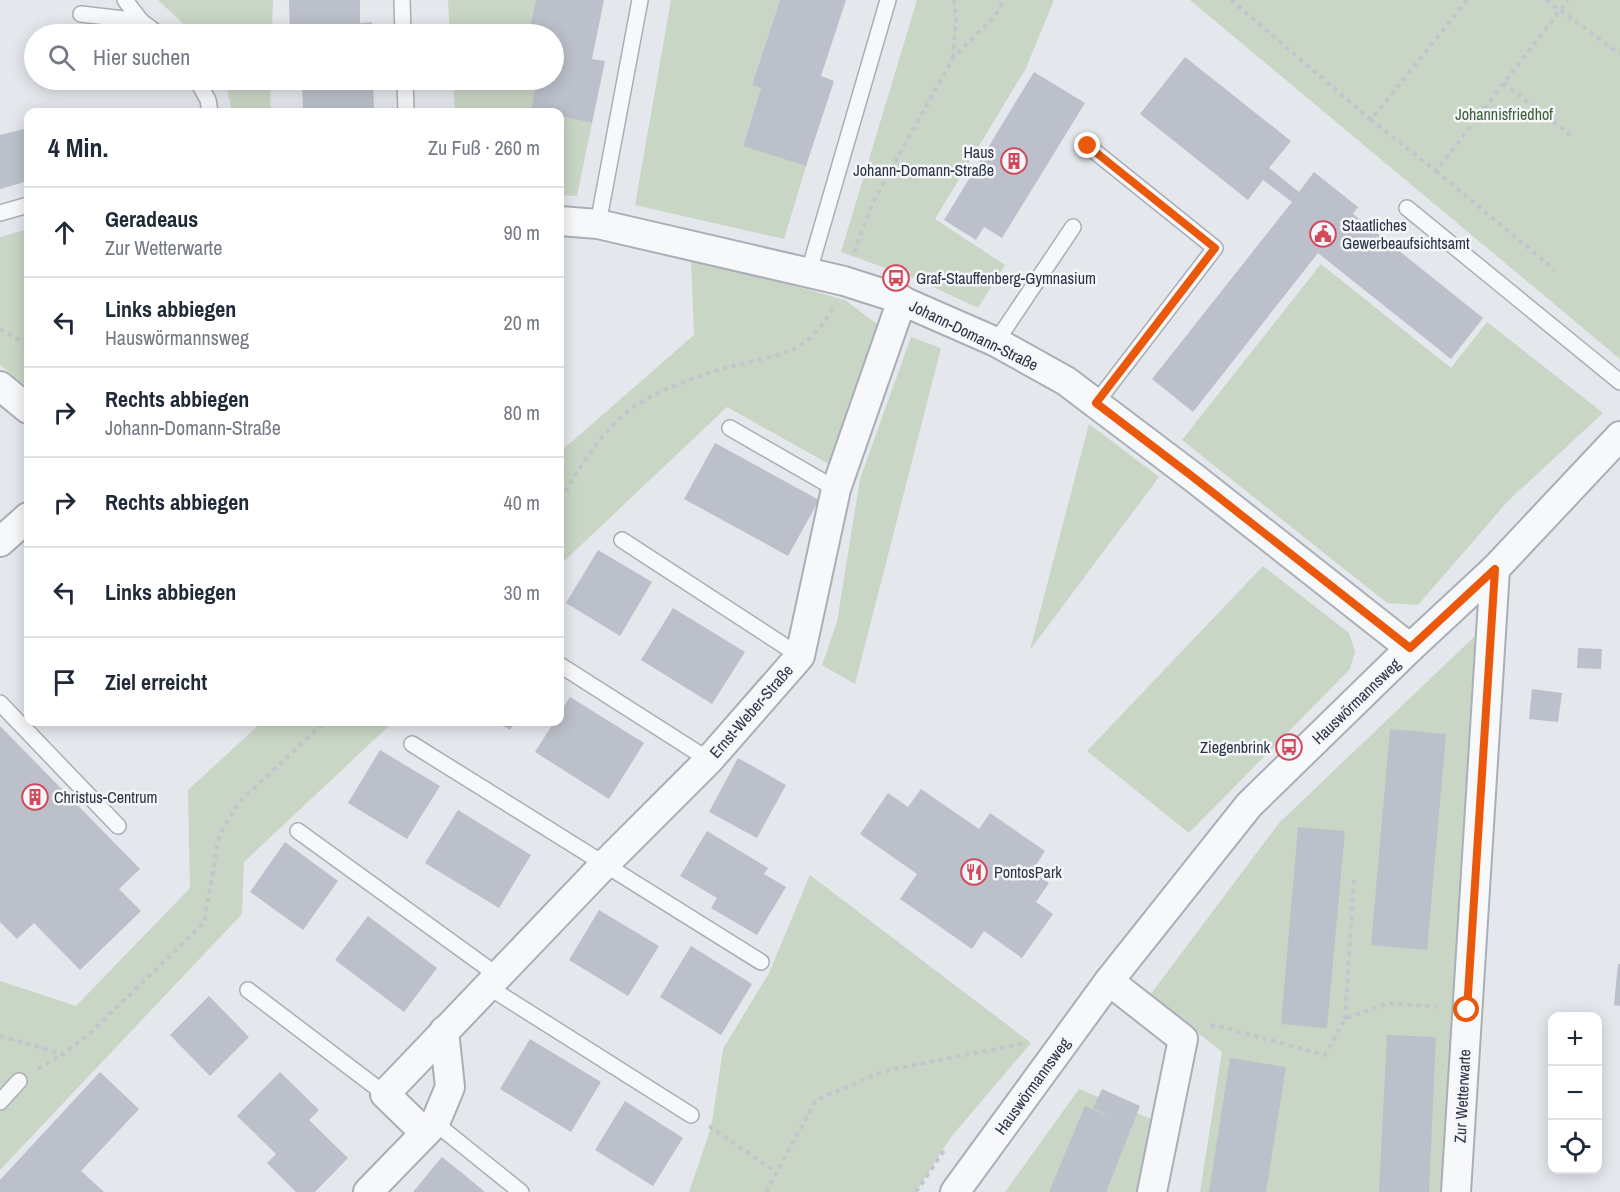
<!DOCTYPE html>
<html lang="de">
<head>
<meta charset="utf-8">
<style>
  :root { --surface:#fff; --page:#f2f2f3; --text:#1f2937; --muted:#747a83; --line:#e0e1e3 }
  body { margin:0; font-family:"Archivo Narrow",sans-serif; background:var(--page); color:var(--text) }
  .controls { position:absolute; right:18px; bottom:18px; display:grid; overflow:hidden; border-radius:12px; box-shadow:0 3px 15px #0003 }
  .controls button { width:54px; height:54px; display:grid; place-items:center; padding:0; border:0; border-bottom:2px solid var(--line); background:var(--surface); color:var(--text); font:30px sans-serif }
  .stop { position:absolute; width:18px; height:18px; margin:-14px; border:4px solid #ea580c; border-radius:50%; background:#fff }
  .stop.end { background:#ea580c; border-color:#fff; box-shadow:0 2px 6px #0008 }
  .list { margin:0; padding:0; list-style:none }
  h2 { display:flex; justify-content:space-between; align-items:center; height:78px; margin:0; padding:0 24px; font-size:26px }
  h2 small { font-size:20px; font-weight:400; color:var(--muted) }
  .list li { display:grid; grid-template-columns:39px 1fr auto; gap:18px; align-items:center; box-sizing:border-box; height:90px; padding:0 24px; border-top:2px solid var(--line) }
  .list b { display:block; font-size:22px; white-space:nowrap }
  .list p { margin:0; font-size:20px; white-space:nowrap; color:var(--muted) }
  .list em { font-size:20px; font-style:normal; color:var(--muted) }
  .icon { flex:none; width:33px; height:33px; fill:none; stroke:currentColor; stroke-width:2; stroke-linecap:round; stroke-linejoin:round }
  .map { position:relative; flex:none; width:1620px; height:1192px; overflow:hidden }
  .search { position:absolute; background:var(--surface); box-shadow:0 3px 15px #0003; left:24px; top:24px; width:540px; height:66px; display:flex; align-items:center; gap:15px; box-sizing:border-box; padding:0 21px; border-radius:33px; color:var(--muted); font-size:22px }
  .panel { position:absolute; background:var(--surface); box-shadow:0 3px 15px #0003; left:24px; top:108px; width:540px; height:618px; border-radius:12px }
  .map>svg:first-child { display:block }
  .green { fill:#c9d6c5 }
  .building { fill:#bbc0ca }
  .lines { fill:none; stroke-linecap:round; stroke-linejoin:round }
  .service-casing { stroke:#a9aeb7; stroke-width:18 }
  .minor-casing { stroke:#a9aeb7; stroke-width:32 }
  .path { stroke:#c2c5cb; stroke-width:4; stroke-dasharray:4.5 4.5; stroke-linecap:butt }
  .service { stroke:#f7f8fa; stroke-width:15 }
  .minor { stroke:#f7f8fa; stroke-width:28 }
  .route { stroke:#ea580c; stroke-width:8 }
  .labels { text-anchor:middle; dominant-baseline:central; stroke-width:5; stroke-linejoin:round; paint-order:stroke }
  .park-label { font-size:16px; fill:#3f6138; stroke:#f4f6f9 }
  .poi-label { font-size:16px; fill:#2b3445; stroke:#f4f6f9; text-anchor:start }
  .street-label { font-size:16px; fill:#2b3445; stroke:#f4f6f9 }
</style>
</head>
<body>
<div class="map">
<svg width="1620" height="1192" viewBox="0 0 1620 1192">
  <rect width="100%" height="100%" fill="#e4e7ec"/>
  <g class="green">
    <polygon points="158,0 273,0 272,34 194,34"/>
    <polygon points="448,0 536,0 528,34 450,34"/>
    <polygon points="671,0 780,0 752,85 761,88 743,145 806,166 784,239 635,205"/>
    <polygon points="917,0 1054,0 1026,68 935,219 1005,265 978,308 916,279 841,252"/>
    <polygon points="1190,0 1620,0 1620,359"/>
    <polygon points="225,80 271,80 270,112 232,112"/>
    <polygon points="453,80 537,80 531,109 545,112 455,112"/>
    <polygon points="560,116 592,123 577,196 560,195"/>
    <polygon points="28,229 28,388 0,365 0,237"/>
    <polygon points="691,257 845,300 878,325 829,464 727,407 560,565 560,452 694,335"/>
    <polygon points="1321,264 1451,368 1487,322 1603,413 1508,501 1418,605 1387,603 1182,440"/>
    <polygon points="911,337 941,348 855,684 822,665 837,622 860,479"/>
    <polygon points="1089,424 1159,477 1030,650"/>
    <polygon points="1263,566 1349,633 1355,651 1350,669 1189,833 1087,751"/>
    <polygon points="1475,636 1441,1192 1200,1192 1222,1052 1150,995 1279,823"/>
    <polygon points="262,722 393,722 244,862 242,914 0,1170 0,981 76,1006 190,888 188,790"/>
    <polygon points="810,875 1031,1043 951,1137 916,1192 689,1192 711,1128 723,1049 769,973"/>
    <polygon points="1079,1089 1156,1121 1140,1192 1005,1192"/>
  </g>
  <g class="building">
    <polygon points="289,0 360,0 360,23 372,22 372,34 290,34"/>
    <polygon points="536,0 604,0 592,59 605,61 592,123 560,116 560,112 545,112 531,109 537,80 554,80 554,34 528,34"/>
    <polygon points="780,0 846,0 821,76 834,81 806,166 743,146 761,88 752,85"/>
    <polygon points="1185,57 1291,141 1269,168 1299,192 1314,172 1358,207 1353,214 1483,318 1451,359 1318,253 1193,412 1152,379 1292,202 1263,180 1248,200 1140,114"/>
    <polygon points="1034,72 1085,103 1002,238 984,227 976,240 944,220"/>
    <polygon points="302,80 373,80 374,110 303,112"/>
    <polygon points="28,128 28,181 0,189 0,135"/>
    <polygon points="715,443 819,500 788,556 684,499"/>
    <polygon points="598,550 652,582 620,636 566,603"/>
    <polygon points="673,608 745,652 712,704 641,660"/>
    <polygon points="1578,648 1602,649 1601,669 1577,668"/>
    <polygon points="1532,689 1562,693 1558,722 1529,719"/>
    <polygon points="570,697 644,743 609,799 535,752 554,722 560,722 560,713"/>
    <polygon points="496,722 516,722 510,730"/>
    <polygon points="0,726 140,869 119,889 141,911 80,970 34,923 17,939 0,922"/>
    <polygon points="1390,729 1446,734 1427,950 1371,945"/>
    <polygon points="380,750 440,786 407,839 348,803"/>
    <polygon points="738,758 786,785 757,838 709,812"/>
    <polygon points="921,789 979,829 990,813 1045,851 1032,871 1049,883 1036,902 1053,914 1022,958 984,931 972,949 900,899 917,874 860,834 888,793 908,807"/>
    <polygon points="458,810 531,855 499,908 425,863"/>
    <polygon points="1298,827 1345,831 1327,1028 1281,1024"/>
    <polygon points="707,831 768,868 764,874 786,887 757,935 711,908 717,898 680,876"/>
    <polygon points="285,842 338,881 303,930 250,892"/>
    <polygon points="599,910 659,946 628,996 569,960"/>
    <polygon points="368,916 437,968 404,1012 335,960"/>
    <polygon points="691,946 752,984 721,1035 660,997"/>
    <polygon points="1618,964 1620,964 1620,1006 1614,1005"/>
    <polygon points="209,996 249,1037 210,1076 170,1035"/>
    <polygon points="1387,1035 1436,1037 1429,1192 1379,1192"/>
    <polygon points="530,1039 601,1082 571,1132 500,1089"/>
    <polygon points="1230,1058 1286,1067 1266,1192 1209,1192"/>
    <polygon points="100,1072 139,1109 81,1171 104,1192 0,1192 0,1180"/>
    <polygon points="280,1072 319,1110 309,1120 348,1158 315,1192 296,1192 267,1163 276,1154 237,1116"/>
    <polygon points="1102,1089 1140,1106 1106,1192 1049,1192 1085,1106 1116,1119 1093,1108"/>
    <polygon points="625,1101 683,1138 653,1186 595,1150"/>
    <polygon points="442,1157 462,1173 485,1192 413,1192"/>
  </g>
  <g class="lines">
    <g class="service-casing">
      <g id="service">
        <polyline points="125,0 141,21 158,34"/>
        <polyline points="402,0 403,34"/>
        <polyline points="81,14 141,21"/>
        <polyline points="197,80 208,100 210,112"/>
        <polyline points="405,80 406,112"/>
        <polyline points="1088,146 1215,248 1096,403"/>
        <polyline points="1407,208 1620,382"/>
        <polyline points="0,213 28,205"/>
        <polyline points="598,224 640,0"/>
        <polyline points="809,271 888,0"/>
        <polyline points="996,342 1073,227"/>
        <polyline points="730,428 836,489"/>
        <polyline points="622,540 800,656"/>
        <polyline points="560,665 709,760"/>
        <polyline points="0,703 118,826"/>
        <polyline points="412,744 761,962"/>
        <polyline points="298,831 497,975"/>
        <polyline points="487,986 691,1115"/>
        <polyline points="248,990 385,1094"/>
        <polyline points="0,1102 19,1081"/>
        <polyline points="435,1123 521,1192"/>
      </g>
    </g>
    <g class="minor-casing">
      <g id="minor">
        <polyline points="560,221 598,224 844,281 891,296 996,342 1066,381 1193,477 1410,648"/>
        <polyline points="0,386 28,409"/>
        <polyline points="0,542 28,517"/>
        <polyline points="1109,981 1183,1039 1152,1192"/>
        <polyline points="425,1133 385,1094 604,865 709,760 800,656 836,489 902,300"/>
        <polyline points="368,1192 435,1123 450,1087 444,1031"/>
        <polyline points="955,1192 1109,981 1249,805 1410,648 1495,569 1620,436"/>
        <polyline points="1456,1192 1495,569"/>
      </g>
    </g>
    <g class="path">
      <polyline points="1231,0 1371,120"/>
      <polyline points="1467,0 1371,120 1436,171 1568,0"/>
      <polyline points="1546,0 1620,54"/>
      <polyline points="953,58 956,19 954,0"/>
      <polyline points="1503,83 1572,136"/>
      <polyline points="1436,171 1555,270"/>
      <polyline points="854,252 874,200 953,58 995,16 1004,0"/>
      <polyline points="0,329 28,345"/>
      <path d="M560,499C581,467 600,432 631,409C654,391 703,374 732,366C755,360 788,356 806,341C817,333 826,321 832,309"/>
      <polyline points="1345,1019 1354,878"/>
      <polyline points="1211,1027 1214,1025 1325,1055 1345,1019 1389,1003 1437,1007"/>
      <polyline points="0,1036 63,1054 89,1034 204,923 219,836 239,802 325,722"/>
      <polyline points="38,1069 63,1054"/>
      <polyline points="709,1126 776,1172"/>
      <polyline points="766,1192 816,1100 884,1071 1026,1043"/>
      <polyline points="916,1192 945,1149"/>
    </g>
    <use href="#service" class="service"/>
    <use href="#minor" class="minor"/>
  </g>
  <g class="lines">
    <polyline class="route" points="1088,146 1215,248 1096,403 1193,477 1410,648 1495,569 1467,1010"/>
  </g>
  <defs>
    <g id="building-ring" transform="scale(1.35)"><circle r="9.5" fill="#f4f6f9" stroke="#d1495b" stroke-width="1.5"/><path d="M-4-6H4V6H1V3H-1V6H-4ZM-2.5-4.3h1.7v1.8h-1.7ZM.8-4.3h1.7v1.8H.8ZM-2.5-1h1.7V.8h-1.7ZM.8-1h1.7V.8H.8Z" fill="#d1495b"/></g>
    <g id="civic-ring" transform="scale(1.35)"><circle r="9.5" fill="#f4f6f9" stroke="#d1495b" stroke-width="1.5"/><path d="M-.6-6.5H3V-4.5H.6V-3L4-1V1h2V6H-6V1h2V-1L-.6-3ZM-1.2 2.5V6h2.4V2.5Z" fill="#d1495b"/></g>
    <g id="bus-ring" transform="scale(1.35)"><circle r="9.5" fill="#f4f6f9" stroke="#d1495b" stroke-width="1.5"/><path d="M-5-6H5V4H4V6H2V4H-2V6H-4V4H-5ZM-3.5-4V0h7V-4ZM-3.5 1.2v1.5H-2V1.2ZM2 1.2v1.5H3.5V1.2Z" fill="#d1495b"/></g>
    <g id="restaurant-ring" transform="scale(1.35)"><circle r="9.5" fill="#f4f6f9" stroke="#d1495b" stroke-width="1.5"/><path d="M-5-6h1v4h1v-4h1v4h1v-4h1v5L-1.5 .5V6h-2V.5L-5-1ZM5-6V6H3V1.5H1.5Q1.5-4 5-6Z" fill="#d1495b"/></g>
  </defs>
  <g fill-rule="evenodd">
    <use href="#building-ring" x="1014" y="161"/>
    <use href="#civic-ring" x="1323" y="234"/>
    <use href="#bus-ring" x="896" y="278"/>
    <use href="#bus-ring" x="1289" y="747"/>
    <use href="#building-ring" x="35" y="797"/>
    <use href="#restaurant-ring" x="974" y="872"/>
  </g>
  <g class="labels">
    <g class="park-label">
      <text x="1504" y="114">Johannisfriedhof</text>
    </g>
    <g class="poi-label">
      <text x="994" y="152" text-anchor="end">Haus<tspan x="994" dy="18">Johann-Domann-Straße</tspan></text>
      <text x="1342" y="225">Staatliches<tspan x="1342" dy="18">Gewerbeaufsichtsamt</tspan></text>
      <text x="916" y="278">Graf-Stauffenberg-Gymnasium</text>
      <text x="1270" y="747" text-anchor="end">Ziegenbrink</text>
      <text x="54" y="797">Christus-Centrum</text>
      <text x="994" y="872">PontosPark</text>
    </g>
    <g class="street-label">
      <text transform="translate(974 335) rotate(26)">Johann-Domann-Straße</text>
      <text transform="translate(1356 701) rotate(-44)">Hauswörmannsweg</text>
      <text transform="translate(751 711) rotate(-49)">Ernst-Weber-Straße</text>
      <text transform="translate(1032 1086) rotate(-54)">Hauswörmannsweg</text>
      <text transform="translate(1462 1096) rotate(-87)">Zur Wetterwarte</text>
    </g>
  </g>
</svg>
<div class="controls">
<button>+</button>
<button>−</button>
<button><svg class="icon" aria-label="locate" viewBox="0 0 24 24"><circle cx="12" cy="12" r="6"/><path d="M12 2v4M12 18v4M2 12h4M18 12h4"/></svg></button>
</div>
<div class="stop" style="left:1467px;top:1010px"></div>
<div class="stop end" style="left:1088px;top:146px"></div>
<div class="search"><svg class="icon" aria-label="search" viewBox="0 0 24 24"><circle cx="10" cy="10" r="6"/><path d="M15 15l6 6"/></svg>Hier suchen</div>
<section class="panel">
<h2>4 Min.<small>Zu Fuß · 260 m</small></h2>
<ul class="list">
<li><svg class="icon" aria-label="ahead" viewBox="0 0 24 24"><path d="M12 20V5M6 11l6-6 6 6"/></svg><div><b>Geradeaus</b><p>Zur Wetterwarte</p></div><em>90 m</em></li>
<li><svg class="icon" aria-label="left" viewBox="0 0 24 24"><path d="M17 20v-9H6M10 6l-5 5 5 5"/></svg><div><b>Links abbiegen</b><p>Hauswörmannsweg</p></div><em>20 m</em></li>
<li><svg class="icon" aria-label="right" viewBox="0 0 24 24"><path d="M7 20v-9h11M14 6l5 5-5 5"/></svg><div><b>Rechts abbiegen</b><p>Johann-Domann-Straße</p></div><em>80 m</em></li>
<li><svg class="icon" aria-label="right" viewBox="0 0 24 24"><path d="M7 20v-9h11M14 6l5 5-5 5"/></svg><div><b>Rechts abbiegen</b></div><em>40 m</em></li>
<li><svg class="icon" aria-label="left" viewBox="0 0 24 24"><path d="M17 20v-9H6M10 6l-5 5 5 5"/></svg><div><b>Links abbiegen</b></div><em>30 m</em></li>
<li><svg class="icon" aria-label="arrive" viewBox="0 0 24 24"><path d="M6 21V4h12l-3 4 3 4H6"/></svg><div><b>Ziel erreicht</b></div></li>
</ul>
</section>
</div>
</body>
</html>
